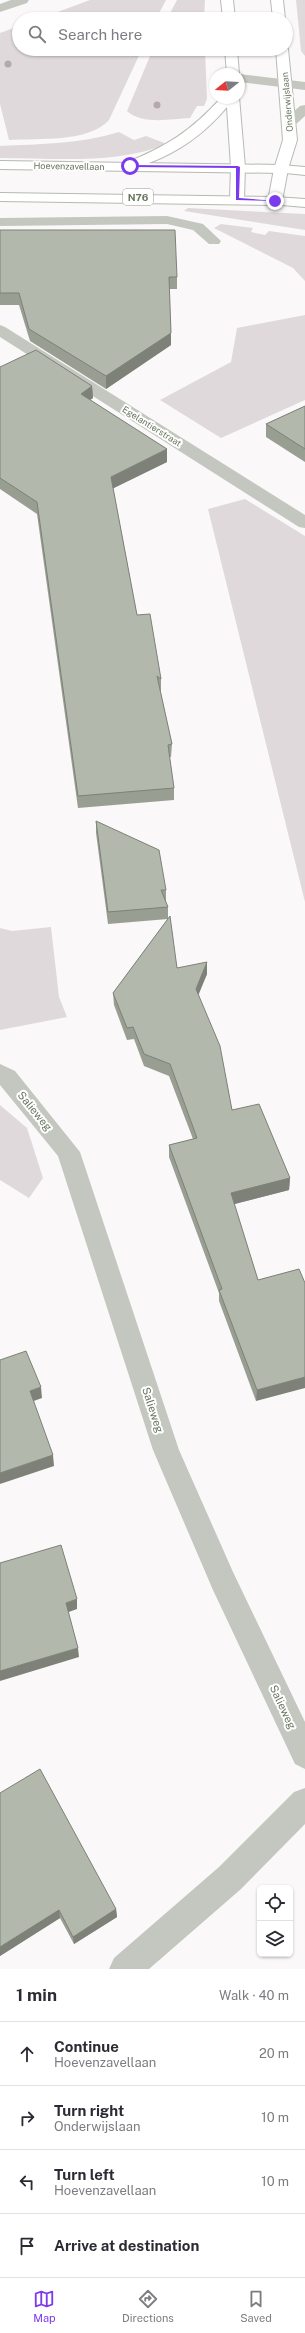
<!DOCTYPE html>
<html lang="en">
<head>
<meta charset="utf-8">
<style>
  :root { --surface:#fff; --page:#f7f7f7; --text:#2b2b33; --muted:#7c7c81; --line:#e1e1e2; --accent:#7c3aed }
  body { margin:0; font-family:"Public Sans",sans-serif; background:var(--page); color:var(--text) }
  .controls { position:absolute; right:12px; bottom:12px; display:grid; overflow:hidden; border-radius:6px; box-shadow:0 1px 3px #0004 }
  .controls button { width:36px; height:36px; display:grid; place-items:center; padding:0; border:0; border-bottom:1px solid var(--line); background:var(--surface); color:var(--text); font:20px sans-serif }
  .compass { position:absolute; left:209px; top:68px; width:36px; height:36px; border-radius:50%; background:var(--surface); box-shadow:0 1px 3px #0004; rotate:252deg }
  .stop { position:absolute; width:12px; height:12px; margin:-9px; border:3px solid #7c3aed; border-radius:50%; background:#fff }
  .stop.end { background:#7c3aed; border-color:#fff; box-shadow:0 1px 4px #0008 }
  .list { margin:0; padding:0; list-style:none }
  h2 { display:flex; justify-content:space-between; align-items:center; height:52px; margin:0; padding:0 16px; font-size:17px }
  h2 small { font-size:13px; font-weight:400; color:var(--muted) }
  .list li { display:grid; grid-template-columns:26px 1fr auto; gap:12px; align-items:center; box-sizing:border-box; height:64px; padding:0 16px; border-top:1px solid var(--line) }
  .list b { display:block; font-size:15px; white-space:nowrap }
  .list p { margin:0; font-size:13px; white-space:nowrap; color:var(--muted) }
  .list em { font-size:13px; font-style:normal; color:var(--muted) }
  .icon { flex:none; width:22px; height:22px; fill:none; stroke:currentColor; stroke-width:2; stroke-linecap:round; stroke-linejoin:round }
  .map { position:relative; flex:none; width:305px; height:1969px; overflow:hidden }
  .search { position:absolute; background:var(--surface); box-shadow:0 1px 3px #0004; left:12px; right:12px; top:12px; height:44px; display:flex; align-items:center; gap:10px; box-sizing:border-box; padding:0 14px; border-radius:22px; color:var(--muted); font-size:15px }
  .sheet { height:308px; background:var(--surface) }
  nav { display:flex; justify-content:space-around; align-items:center; box-sizing:border-box; height:56px; border-top:1px solid var(--line); background:var(--surface); font-size:11px; color:var(--muted) }
  nav a { display:grid; justify-items:center; gap:2px }
  nav .on { color:var(--accent) }
  .map>svg:first-child { display:block }
  .green { fill:#e0d9db }
  .lines { fill:none; stroke-linecap:round; stroke-linejoin:round }
  .secondary-casing { stroke:#b7bcb2; stroke-width:2 }
  .primary-casing { stroke:#b6bab1; stroke-width:2 }
  .trunk-casing { stroke:#b5b9b1; stroke-width:2 }
  .service { fill:#c3c7bf; fill-rule:evenodd }
  .minor { fill:#c3c7bf; fill-rule:evenodd }
  .tertiary { fill:#c3c7bf; fill-rule:evenodd }
  .secondary { fill:#fff; fill-rule:evenodd }
  .primary { fill:#fff; fill-rule:evenodd }
  .trunk { fill:#fff; fill-rule:evenodd }
  .tree { fill:#b6a9ab }
  .wall { fill:#999e93 }
  .shaded-wall { fill:#7d8178 }
  .building { fill:#b2b8ab; stroke:#7d8178 }
  .route { fill:#7c3aed }
  .labels { text-anchor:middle; dominant-baseline:central; stroke-width:4; stroke-linejoin:round; paint-order:stroke }
  .far-street-label { font-size:9px; fill:#69755e; stroke:#fff }
  .shield { fill:#fff; stroke:#969e8e; stroke-width:1 }
  .shield-label { font-size:10px; font-weight:bold; fill:#69755e }
  .street-label { font-size:11px; fill:#69755e; stroke:#fff }
</style>
</head>
<body>
<div class="map">
<svg width="305" height="1969" viewBox="0 0 305 1969">
  <rect width="100%" height="100%" fill="#faf8f9"/>
  <g class="green">
    <polygon points="90,0 166,0 156,19 55,19 44,17"/>
    <polygon points="177,0 205,0 204,19 167,19"/>
    <polygon points="296,0 305,0 305,56 301,51"/>
    <path d="M19,26V49H142L109,120C88,143 38,138 9,140L0,104V33Z"/>
    <path d="M153,49H205L207,99L204,106H197L190,118C171,119 142,125 127,111Z"/>
    <path d="M119,132L134,140L146,136L167,144C115,165 55,158 0,158V146C41,144 80,144 119,132Z"/>
    <polygon points="188,208 305,214 305,230 184,211"/>
    <polygon points="221,224 253,228 251,232 265,235 269,231 305,236 305,281 293,268 214,228"/>
    <polygon points="305,315 305,400 221,438 160,400 231,362 237,328"/>
    <polygon points="245,499 305,536 305,902 208,509"/>
    <polygon points="51,927 59,997 67,1017 0,1030 0,928 12,931"/>
    <polygon points="0,1105 27,1128 43,1178 29,1198 0,1180"/>
  </g>
  <g class="lines">
    <g class="secondary-casing">
      <g id="secondary">
        <polygon points="221,0 233,0 235,19 223,19"/>
        <polygon points="271,0 283,0 285,19 273,19"/>
        <polygon points="286,46 288,49 297,140 288,169 282,201 275,205 268,201 274,169 283,140 276,49 286,49"/>
        <polygon points="225,49 237,49 239,74 239,75 227,74"/>
        <path d="M239,97L245,167L244,199L242,202H232L230,199L231,167L227,107C205,133 181,151 149,163C141,166 134,171 125,169L123,166L125,163C166,147 191,131 221,98Z"/>
      </g>
    </g>
    <g class="primary-casing">
      <g id="primary">
        <polygon points="0,161 281,165 288,169 281,173 0,169"/>
        <polygon points="0,193 275,197 282,201 275,205 0,201"/>
      </g>
    </g>
    <g class="trunk-casing">
      <g id="trunk">
        <polygon points="281,165 305,167 305,175 276,172 274,169"/>
        <polygon points="275,197 305,199 305,207 270,204 268,201"/>
      </g>
    </g>
    <g class="service">
      <polygon points="167,216 203,224 221,241 219,244 209,244 193,230 167,224 0,226 0,218"/>
      <polygon points="305,1788 305,1824 241,1889 149,1969 109,1969 114,1958 219,1867 294,1792"/>
    </g>
    <g class="minor">
      <polygon points="11,0 29,0 27,3 0,12 0,4"/>
      <polygon points="0,325 5,327 305,515 305,528 299,527 0,337"/>
      <polygon points="0,1064 15,1071 80,1152 179,1450 233,1572 305,1722 305,1769 295,1764 213,1590 153,1450 58,1156 0,1085"/>
    </g>
    <g class="tertiary">
      <polygon points="239,74 305,82 305,90 239,82"/>
      <polygon points="305,105 305,116 294,126 284,126 282,123 284,120 300,106"/>
    </g>
    <use href="#secondary" class="secondary"/>
    <use href="#primary" class="primary"/>
    <use href="#trunk" class="trunk"/>
  </g>
  <g class="tree">
    <circle cx="8" cy="64" r="3.5"/>
    <circle cx="157" cy="105" r="3.5"/>
  </g>
  <g class="wall">
    <polygon points="0,230 177,277 177,289 169,289 171,333 171,345 106,389 30,341 19,305 0,305"/>
    <polygon points="0,367 92,386 93,398 90,400 167,449 167,462 113,488 137,615 161,679 161,691 160,690 172,744 171,757 169,757 174,788 174,800 78,808 37,514 0,489"/>
    <polygon points="305,406 305,462 266,437 266,424"/>
    <polygon points="96,821 166,890 166,902 168,907 168,919 177,968 207,974 198,994 232,1110 290,1178 289,1190 234,1204 258,1280 299,1269 256,1401 219,1301 219,1293 169,1157 169,1145 193,1139 169,1076 144,1066 134,1039 127,1040 114,1005 113,993 168,919 108,924 96,833"/>
    <polygon points="0,1793 116,1909 117,1917 74,1944 60,1918 0,1956"/>
  </g>
  <g class="shaded-wall">
    <polygon points="171,333 171,345 106,389 106,376"/>
    <polygon points="92,386 93,398 81,406 81,394"/>
    <polygon points="167,449 167,462 112,489 111,477"/>
    <polygon points="207,962 207,974 196,1001 196,989"/>
    <polygon points="290,1178 289,1190 231,1205 231,1193"/>
    <polygon points="305,1377 305,1388 256,1401 257,1390"/>
    <polygon points="41,1387 42,1398 31,1402 30,1391"/>
    <polygon points="53,1455 54,1466 0,1484 0,1473"/>
    <polygon points="77,1599 77,1609 66,1613 66,1603"/>
    <polygon points="78,1648 79,1657 0,1681 0,1671"/>
    <polygon points="116,1909 117,1917 74,1944 73,1937"/>
    <polygon points="59,1910 60,1918 0,1956 0,1947"/>
  </g>
  <g class="building">
    <polygon points="0,230 175,230 177,277 169,277 171,333 106,376 29,329 19,293 0,293"/>
    <polygon points="36,350 92,386 81,394 167,449 111,477 137,615 150,614 161,679 157,676 172,744 168,745 174,788 78,796 37,502 0,478 0,367"/>
    <polygon points="305,406 305,449 266,424"/>
    <polygon points="96,821 159,850 166,890 161,890 168,907 108,912"/>
    <polygon points="170,916 177,968 207,962 196,989 220,1046 232,1110 259,1104 290,1178 231,1193 258,1280 299,1269 305,1283 305,1377 257,1390 219,1290 222,1289 169,1145 197,1138 170,1064 144,1054 133,1027 127,1028 113,993"/>
    <polygon points="26,1351 41,1387 30,1391 53,1455 0,1473 0,1360"/>
    <polygon points="61,1545 77,1599 66,1603 78,1648 0,1671 0,1563"/>
    <polygon points="40,1769 116,1909 73,1937 59,1910 0,1947 0,1793"/>
  </g>
  <polygon class="route" points="128,165 238,166 240,167 239,198 277,201 236,200 236,168 130,167"/>
  <g class="labels">
    <g class="far-street-label">
      <text transform="translate(287 102) rotate(-95)">Onderwijslaan</text>
      <text transform="translate(69 166) rotate(1)">Hoevenzavellaan</text>
      <text transform="translate(152 426) rotate(32)">Egelantierstraat</text>
    </g>
    <rect class="shield" x="123" y="189" width="30" height="16" rx="3"/>
    <g class="shield-label">
      <text x="138" y="197">N76</text>
    </g>
    <g class="street-label">
      <text transform="translate(35 1111) rotate(51)">Salieweg</text>
      <text transform="translate(153 1410) rotate(72)">Salieweg</text>
      <text transform="translate(283 1707) rotate(65)">Salieweg</text>
    </g>
  </g>
</svg>
<div class="controls">
<button><svg class="icon" aria-label="locate" viewBox="0 0 24 24"><circle cx="12" cy="12" r="6"/><path d="M12 2v4M12 18v4M2 12h4M18 12h4"/></svg></button>
<button><svg class="icon" aria-label="layers" viewBox="0 0 24 24"><path d="M12 4l9 5-9 5-9-5zM3 14l9 5 9-5"/></svg></button>
</div>
<svg class="compass" viewBox="-18 -18 36 36"><path d="M0-13l5 13h-10z" fill="#e53935"/><path d="M0 13l5-13h-10z" fill="#7c7c81"/></svg>
<div class="stop" style="left:130px;top:166px"></div>
<div class="stop end" style="left:275px;top:201px"></div>
<div class="search"><svg class="icon" aria-label="search" viewBox="0 0 24 24"><circle cx="10" cy="10" r="6"/><path d="M15 15l6 6"/></svg>Search here</div>
</div>
<section class="sheet">
<h2>1 min<small>Walk · 40 m</small></h2>
<ul class="list">
<li><svg class="icon" aria-label="ahead" viewBox="0 0 24 24"><path d="M12 20V5M6 11l6-6 6 6"/></svg><div><b>Continue</b><p>Hoevenzavellaan</p></div><em>20 m</em></li>
<li><svg class="icon" aria-label="right" viewBox="0 0 24 24"><path d="M7 20v-9h11M14 6l5 5-5 5"/></svg><div><b>Turn right</b><p>Onderwijslaan</p></div><em>10 m</em></li>
<li><svg class="icon" aria-label="left" viewBox="0 0 24 24"><path d="M17 20v-9H6M10 6l-5 5 5 5"/></svg><div><b>Turn left</b><p>Hoevenzavellaan</p></div><em>10 m</em></li>
<li><svg class="icon" aria-label="arrive" viewBox="0 0 24 24"><path d="M6 21V4h12l-3 4 3 4H6"/></svg><div><b>Arrive at destination</b></div></li>
</ul>
</section>
<nav>
<a class="on"><svg class="icon" aria-label="map" viewBox="0 0 24 24"><path d="M3 6l6-2 6 2 6-2v14l-6 2-6-2-6 2zM9 4v14M15 6v14"/></svg>Map</a>
<a><svg class="icon" aria-label="directions" viewBox="0 0 24 24"><path d="M12 3l9 9-9 9-9-9zM9 14v-3h6M13 9l2 2-2 2"/></svg>Directions</a>
<a><svg class="icon" aria-label="saved" viewBox="0 0 24 24"><path d="M7 4h10v16l-5-4-5 4z"/></svg>Saved</a>
</nav>
</body>
</html>
